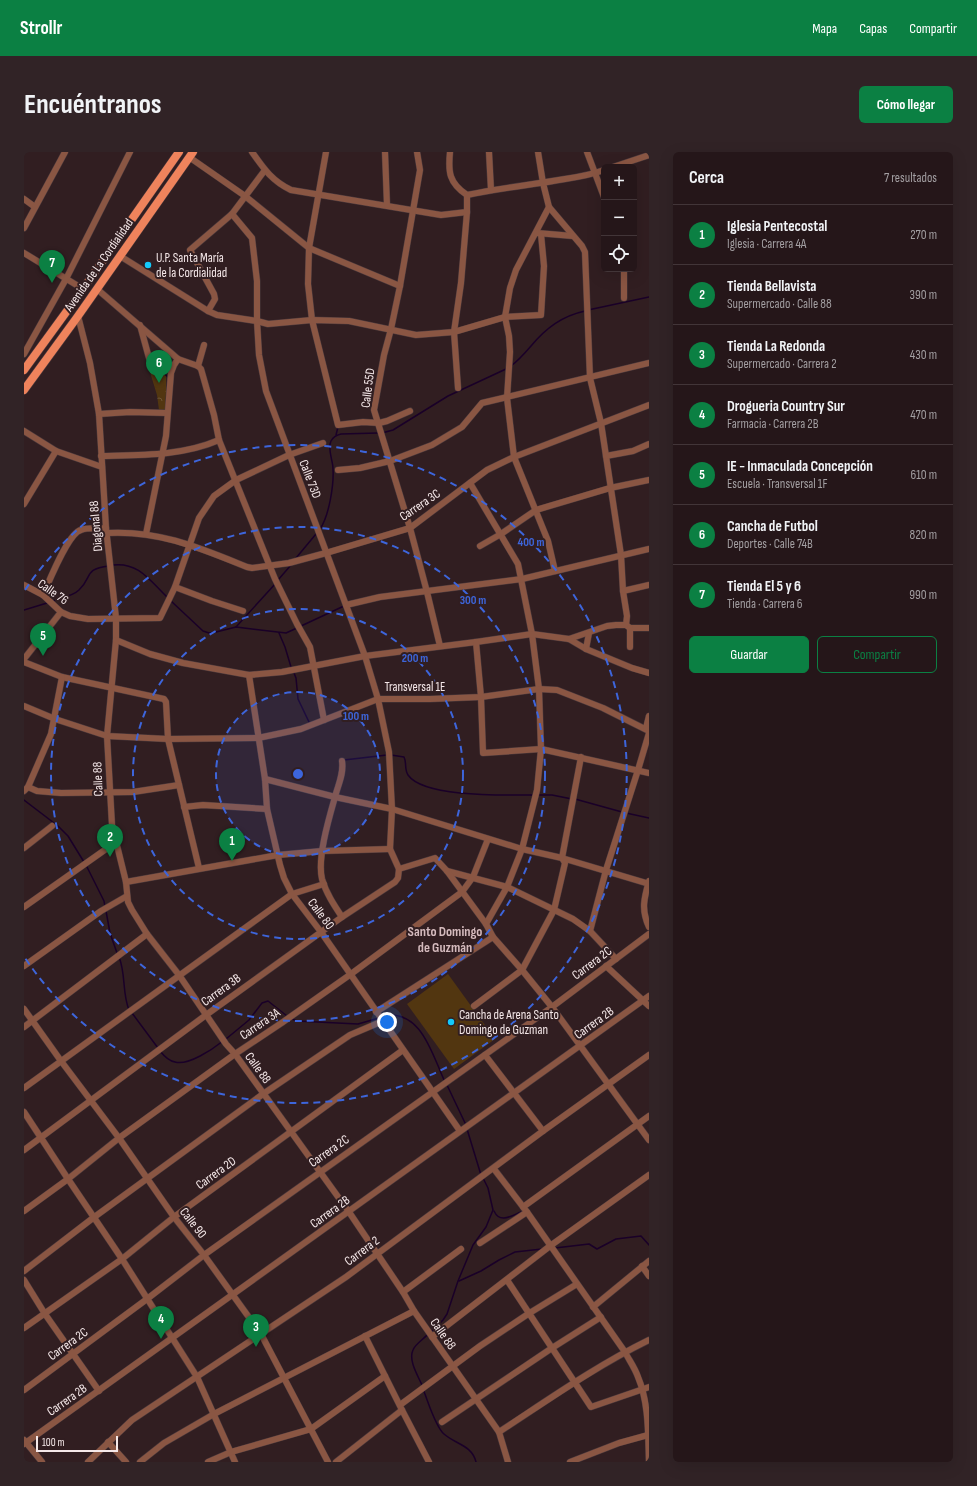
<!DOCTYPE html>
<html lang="es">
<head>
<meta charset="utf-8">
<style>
  :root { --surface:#251619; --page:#312326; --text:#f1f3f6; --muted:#a39fa2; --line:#423538; --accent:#0b8043 }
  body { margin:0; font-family:"Sofia Sans Condensed",sans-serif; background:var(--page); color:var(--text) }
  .controls { position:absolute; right:12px; top:12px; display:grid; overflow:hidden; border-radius:6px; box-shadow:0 4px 16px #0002 }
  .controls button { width:36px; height:36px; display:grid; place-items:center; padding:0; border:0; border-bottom:1px solid var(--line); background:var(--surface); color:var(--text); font:20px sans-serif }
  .scale { position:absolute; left:12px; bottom:10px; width:82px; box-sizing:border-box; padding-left:4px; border:2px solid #f5e8e9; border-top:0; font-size:11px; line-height:14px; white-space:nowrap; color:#f5e8e9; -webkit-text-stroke:3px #311e21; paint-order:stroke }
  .you { position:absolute; left:363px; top:870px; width:14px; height:14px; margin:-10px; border:3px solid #fff; border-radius:50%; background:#1a73e8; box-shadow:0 0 0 6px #1a73e833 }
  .badge { display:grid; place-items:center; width:26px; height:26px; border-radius:50%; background:var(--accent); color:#fff; font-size:13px; font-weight:700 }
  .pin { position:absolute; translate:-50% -33px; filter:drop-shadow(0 1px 2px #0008) }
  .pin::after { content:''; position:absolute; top:21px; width:14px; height:12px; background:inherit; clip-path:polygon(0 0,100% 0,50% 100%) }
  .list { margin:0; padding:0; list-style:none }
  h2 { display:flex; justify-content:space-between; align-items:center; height:52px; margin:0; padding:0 16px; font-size:17px }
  h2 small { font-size:13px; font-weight:400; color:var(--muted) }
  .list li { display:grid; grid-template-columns:26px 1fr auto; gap:12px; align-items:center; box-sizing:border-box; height:60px; padding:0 16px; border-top:1px solid var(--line) }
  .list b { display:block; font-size:15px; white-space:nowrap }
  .list p { margin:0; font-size:13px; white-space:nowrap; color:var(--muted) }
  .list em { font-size:13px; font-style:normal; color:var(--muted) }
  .actions { display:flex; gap:8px; padding:12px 16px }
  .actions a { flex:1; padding:9px 0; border:1px solid var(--accent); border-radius:6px; text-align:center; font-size:14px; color:var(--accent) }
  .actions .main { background:var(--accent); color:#fff }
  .icon { flex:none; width:22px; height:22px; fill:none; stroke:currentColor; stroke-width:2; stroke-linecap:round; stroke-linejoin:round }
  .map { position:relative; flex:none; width:625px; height:1310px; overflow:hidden; border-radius:6px }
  header { display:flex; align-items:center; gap:24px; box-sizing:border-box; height:56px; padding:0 20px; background:var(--accent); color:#fff }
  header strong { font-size:19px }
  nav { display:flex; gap:22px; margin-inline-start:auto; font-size:14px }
  .intro { display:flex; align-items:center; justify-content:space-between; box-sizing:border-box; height:96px; padding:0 24px }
  h1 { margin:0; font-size:28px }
  .button { padding:10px 18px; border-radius:6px; background:var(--accent); color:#fff; font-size:14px; font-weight:700 }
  main { display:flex; gap:24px; padding:0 24px }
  aside { flex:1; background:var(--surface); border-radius:6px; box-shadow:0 4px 16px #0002 }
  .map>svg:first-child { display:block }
  .park { fill:url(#park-crowns) }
  .pitch { fill:#523610 }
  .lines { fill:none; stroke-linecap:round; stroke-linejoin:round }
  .stream { stroke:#1a0028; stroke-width:1.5 }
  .minor-casing { stroke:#4c3a3d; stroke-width:7 }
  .major-casing { stroke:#4c3a3d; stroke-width:9 }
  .minor { stroke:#8a5643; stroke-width:6 }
  .major { stroke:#ef835c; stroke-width:8 }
  .ring { fill:none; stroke:#3d65db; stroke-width:2; stroke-dasharray:7 5 }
  .poi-dot { fill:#13cafb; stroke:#311e21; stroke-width:1.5 }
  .labels { text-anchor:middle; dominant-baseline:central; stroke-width:4; stroke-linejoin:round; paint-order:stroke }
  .poi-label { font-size:13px; fill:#f5e8e9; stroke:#311e21; text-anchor:start }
  .street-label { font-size:13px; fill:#f5e8e9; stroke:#311e21 }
  .neighbourhood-label { font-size:14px; font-weight:bold; fill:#d4babd; stroke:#311e21 }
  .centre { fill:#3d65db; stroke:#311e21; stroke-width:2 }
  .ring-label { font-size:12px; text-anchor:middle; font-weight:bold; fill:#3d65db; stroke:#311e21; stroke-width:4; stroke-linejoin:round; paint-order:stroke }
</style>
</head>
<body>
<header>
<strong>Strollr</strong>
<nav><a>Mapa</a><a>Capas</a><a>Compartir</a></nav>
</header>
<div class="intro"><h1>Encuéntranos</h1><a class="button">Cómo llegar</a></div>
<main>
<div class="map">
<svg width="625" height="1310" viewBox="0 0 625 1310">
  <defs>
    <pattern id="park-crowns" width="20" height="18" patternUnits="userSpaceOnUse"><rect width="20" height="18" fill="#523610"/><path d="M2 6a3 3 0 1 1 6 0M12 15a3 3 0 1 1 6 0" fill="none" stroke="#6c5333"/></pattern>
  </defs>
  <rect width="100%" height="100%" fill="#311e21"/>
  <polygon class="park" points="128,208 131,213 142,224 142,241 141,258 135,258 133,243 123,210"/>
  <g class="pitch">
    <polygon points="137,223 141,237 133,239 129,225"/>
    <polygon points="424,822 471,887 430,917 383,852"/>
  </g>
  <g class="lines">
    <g class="stream">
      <polyline points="564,158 625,145"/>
      <polyline points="127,204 129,206 131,213 144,225"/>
      <path d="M487,214C495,208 501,201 507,194C522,176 538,164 561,159"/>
      <polyline points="358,281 369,278 424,244 482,217"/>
      <polyline points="312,283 314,275"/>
      <path d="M296,377C305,364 310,333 309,317C309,308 303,297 307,289C309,285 313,283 317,282L354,281"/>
      <polyline points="272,406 292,382"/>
      <path d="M89,413C115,410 126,429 143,445"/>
      <polyline points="254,428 267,413"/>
      <path d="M29,449C37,446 49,444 55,438C69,425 59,417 85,414"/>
      <polyline points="147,449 179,479 185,481 192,480 212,475 262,481 273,476"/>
      <polyline points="0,458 23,451"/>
      <polyline points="277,474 320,454"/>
      <polyline points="212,475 252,431"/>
      <polyline points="255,481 261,495 267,515"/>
      <polyline points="270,521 272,526 274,547 285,570"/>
      <path d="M367,603L380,605C383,611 380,617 384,623C400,646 483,643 510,643"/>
      <polyline points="320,608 363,603"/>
      <polyline points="514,643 528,643 548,647"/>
      <polyline points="551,647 598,660"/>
      <polyline points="0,648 34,674 44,684 60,710"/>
      <polyline points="602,661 625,666"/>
      <polyline points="62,713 80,749 81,755"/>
      <polyline points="82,759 86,781 93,801"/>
      <path d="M95,805C102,822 98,841 105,858"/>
      <polyline points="108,861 134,896"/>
      <path d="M358,864C398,856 408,903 421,930"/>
      <polyline points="268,867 273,869 334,872 355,866"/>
      <polyline points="202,887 225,868 238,851 244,849 263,864"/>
      <path d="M136,899C140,904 145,909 151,910C164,914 189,897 199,889"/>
      <polyline points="423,933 442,973"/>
      <polyline points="443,977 457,1023"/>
      <path d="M470,1059C476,1072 487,1064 497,1060"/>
      <polyline points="531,1096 565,1092 573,1097 592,1087 617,1084 625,1093"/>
      <polyline points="435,1129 457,1119 475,1108 491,1100 518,1097"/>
      <polyline points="407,1180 419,1168 423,1162 434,1129 449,1093 462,1075 469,1058 464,1036 459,1026"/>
      <path d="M398,1233C394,1224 384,1208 389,1198C391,1192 400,1187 404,1182"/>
      <path d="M399,1237C404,1249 411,1274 420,1282C431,1292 448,1293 452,1310"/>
    </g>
    <g class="minor-casing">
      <g id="minor">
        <path d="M228,0C240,17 248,29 267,38L417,63L443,60"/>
        <polyline points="302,0 285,96 284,132 288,168 314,273 339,270 355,271 363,269 386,259"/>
        <polyline points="361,0 363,53"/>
        <polyline points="393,0 396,18 376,134 367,177 360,203 350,258 386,376 403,440 416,494"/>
        <path d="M426,0C424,20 425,31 443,43"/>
        <polyline points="465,0 467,38"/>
        <polyline points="514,0 519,31 525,55 492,118 486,136 481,165 485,184 486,200 483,246 490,305 524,389 531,419"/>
        <polyline points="563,0 580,45"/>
        <polyline points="165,5 221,44 285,96 376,134"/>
        <polyline points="589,15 625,3"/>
        <path d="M443,43C475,36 508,33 541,27C554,25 567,23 580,18"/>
        <polyline points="0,47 11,55"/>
        <polyline points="525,55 558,94 561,100 566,226 577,271 597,403 599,439 603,464 602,473"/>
        <polyline points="208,62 228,86 233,129 233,169 235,203 242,239 341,504 354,547 365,600 368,657 366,697 375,717"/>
        <polyline points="0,76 41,0"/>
        <polyline points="513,81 549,84"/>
        <polyline points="0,101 59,137"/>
        <polyline points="96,104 184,159 193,163 233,169 244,172 288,168 325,169 392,183 430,180 481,165 517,163 520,114 517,82"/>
        <polyline points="600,117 600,146"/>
        <polyline points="73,137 154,207 174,214 177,217 190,263 195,288 251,427 273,472 286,495 300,568"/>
        <polyline points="184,159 191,147 190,142 166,98 208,62 241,18"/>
        <polyline points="54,164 66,211 75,262 82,376 92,466 92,488 83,584 88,673 102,730 104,750 108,758 123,782 155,823 202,892 211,902 325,1060 379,1140 390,1159 475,1280 484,1310"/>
        <polyline points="116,173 125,206"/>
        <polyline points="0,202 42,127 106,0"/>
        <polyline points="174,214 180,193"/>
        <polyline points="434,236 430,180 437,131 443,60 443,43"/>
        <polyline points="75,262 106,260 143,261"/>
        <polyline points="0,279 32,299 78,315"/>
        <path d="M77,304C117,303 158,304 195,288"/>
        <polyline points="582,304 609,299 625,292"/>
        <polyline points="314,318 336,316 366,309 408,293 438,275 458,251 625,211"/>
        <polyline points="446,331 494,412 508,482 515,537 517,597 513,638 498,697 483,735 462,772"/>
        <polyline points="0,352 32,299"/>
        <path d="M83,381C135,378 176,396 223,415L228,416L265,411L302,401L386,376L463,318L490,305L625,253"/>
        <polyline points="122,382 142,284 147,221 150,213 154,207"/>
        <polyline points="456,394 477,382 512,358 586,336 625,328"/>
        <polyline points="0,433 19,443 37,460 46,464 64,467 136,466 151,435 175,366 190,344 212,328 265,303 299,291"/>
        <polyline points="151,435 188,449 219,459"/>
        <polyline points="599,439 625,433"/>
        <path d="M19,443C25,430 44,381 57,378C64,375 74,377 82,376"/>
        <polyline points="322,453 356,445 498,427 625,397"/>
        <polyline points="545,487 583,474 592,473 602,473 606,476 625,476"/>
        <polyline points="92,488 126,502 159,511 225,523 258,520 341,504 452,490 508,482 545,487 562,497 608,516 625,521"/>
        <polyline points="452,490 457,545 459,601 517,597 625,621"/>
        <polyline points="606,495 606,476"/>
        <polyline points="562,497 565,481"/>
        <polyline points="0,507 37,460"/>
        <polyline points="0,510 38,525 140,547 142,550 144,587 175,716"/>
        <polyline points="225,523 241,627 243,657 256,713 260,726 268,742 297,780 436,979"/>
        <polyline points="0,554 31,567 83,584 144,587 234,586 277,577 354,547 406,547 457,545 515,537 533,538 579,556 625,579"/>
        <polyline points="622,576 625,564"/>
        <polyline points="241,627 311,645 368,657 498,697 538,706 625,732"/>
        <polyline points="4,635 13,639 37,641 109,640 155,633"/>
        <polyline points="0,639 4,635 27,582 38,525"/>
        <polyline points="160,655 179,653 243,657"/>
        <polyline points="0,696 28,674"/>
        <polyline points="423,719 483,735 549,767 566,779 592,807"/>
        <path d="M625,729C620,746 617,758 625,775"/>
        <polyline points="102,730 254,703 298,699 366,697"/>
        <polyline points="0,755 92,690"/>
        <path d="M318,765C310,753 302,741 298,727C293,706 305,666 311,645C314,633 320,622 318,609"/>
        <polyline points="566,779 582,718 614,618 625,581"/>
        <polyline points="0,814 77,759 103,744"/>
        <polyline points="582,814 625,854"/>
        <polyline points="450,854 498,818 530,758 541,711 538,706 557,605"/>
        <polyline points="0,857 37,909 95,986 150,1065 180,1103 237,1182 304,1310"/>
        <polyline points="352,860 469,785"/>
        <polyline points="0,875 123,782"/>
        <polyline points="461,903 519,979"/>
        <polyline points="0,936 268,742 300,732"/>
        <polyline points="0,960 44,1027 98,1107 173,1225 211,1310"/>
        <polyline points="0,998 182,863 318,765 371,730 374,726 375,717 411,706 423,719 462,772 469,785 498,818 528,855 625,988"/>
        <path d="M470,1017L503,1060L601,1200C605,1208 611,1216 614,1225C625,1251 624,1282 625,1310"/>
        <polyline points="499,1055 625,964"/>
        <polyline points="0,1059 44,1027 95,986 211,902 259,870 327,822 438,740 449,725 464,687"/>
        <polyline points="456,1091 503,1060"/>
        <polyline points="618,1114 625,1124"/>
        <polyline points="0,1119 69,1066 239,942 326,883 359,869"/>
        <polyline points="0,1128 21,1162 75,1239"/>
        <polyline points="483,1128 567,1255 625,1235"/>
        <polyline points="379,1140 437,1097"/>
        <polyline points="569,1155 625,1109"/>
        <polyline points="0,1176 98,1107 150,1065 379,898"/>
        <polyline points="341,1184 378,1258 405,1310"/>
        <polyline points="408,1185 526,1094 625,1023"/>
        <polyline points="0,1238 123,1147 180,1103 528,855 625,782"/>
        <polyline points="376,1253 456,1194 504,1162 553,1132"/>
        <polyline points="418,1270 528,1196 577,1165"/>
        <path d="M475,1280C524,1248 572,1214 625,1188"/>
        <polyline points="0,1288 18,1310"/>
        <polyline points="84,1290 102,1310"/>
        <polyline points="0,1292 625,844"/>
        <polyline points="64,1310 108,1268 322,1125 519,979 625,903"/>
        <polyline points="116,1310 140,1291 190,1262 390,1159"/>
        <polyline points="184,1310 207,1300 287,1277 361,1224"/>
        <polyline points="312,1310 378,1258"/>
        <polyline points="546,1310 595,1291 624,1283"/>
      </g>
    </g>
    <g class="major-casing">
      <g id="major">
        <polyline points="0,218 59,137 155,0"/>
        <polyline points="0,238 54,164 169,0"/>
      </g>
    </g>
    <use href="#minor" class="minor"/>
    <use href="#major" class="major"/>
  </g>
  <circle cx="274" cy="622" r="82" fill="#3d65db" fill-opacity=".12"/>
  <g class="ring">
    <circle cx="274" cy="622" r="82"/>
    <circle cx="274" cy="622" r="165"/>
    <circle cx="274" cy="622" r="247"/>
    <path d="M1 438A329 329 0 1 1 1 806"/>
  </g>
  <g class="poi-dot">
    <circle cx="124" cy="113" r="4"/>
    <circle cx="427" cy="870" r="4"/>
  </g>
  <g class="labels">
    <g class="poi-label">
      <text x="132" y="106">U.P. Santa María<tspan x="132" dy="15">de la Cordialidad</tspan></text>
      <text x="435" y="863">Cancha de Arena Santo<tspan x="435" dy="15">Domingo de Guzman</tspan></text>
    </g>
    <g class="street-label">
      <text transform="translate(75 113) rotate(-55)">Avenida de La Cordialidad</text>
      <text transform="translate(344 236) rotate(-83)">Calle 55D</text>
      <text transform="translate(286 327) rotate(69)">Calle 73D</text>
      <text transform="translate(396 353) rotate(-34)">Carrera 3C</text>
      <text transform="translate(72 374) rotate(-95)">Diagonal 88</text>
      <text transform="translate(29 440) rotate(35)">Calle 76</text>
      <text x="391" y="535">Transversal 1E</text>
      <text transform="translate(74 627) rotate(-92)">Calle 88</text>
      <text transform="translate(297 762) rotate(53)">Calle 80</text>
      <text transform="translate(568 811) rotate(-37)">Carrera 2C</text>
      <text transform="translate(197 838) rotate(-36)">Carrera 3B</text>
      <text transform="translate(570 871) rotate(-36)">Carrera 2B</text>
      <text transform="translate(236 872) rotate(-34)">Carrera 3A</text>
      <text transform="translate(234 916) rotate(54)">Calle 88</text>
      <text transform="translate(305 999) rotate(-35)">Carrera 2C</text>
      <text transform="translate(192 1021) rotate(-36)">Carrera 2D</text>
      <text transform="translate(306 1060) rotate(-36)">Carrera 2B</text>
      <text transform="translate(169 1071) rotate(52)">Calle 90</text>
      <text transform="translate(338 1099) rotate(-37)">Carrera 2</text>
      <text transform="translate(419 1182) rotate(55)">Calle 88</text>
      <text transform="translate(44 1192) rotate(-36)">Carrera 2C</text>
      <text transform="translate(43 1248) rotate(-35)">Carrera 2B</text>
    </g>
    <g class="neighbourhood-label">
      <text x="421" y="779">Santo Domingo<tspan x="421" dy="16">de Guzmán</tspan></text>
    </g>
  </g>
  <circle cx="274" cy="622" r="6" class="centre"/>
  <g class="ring-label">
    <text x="507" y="394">400 m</text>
    <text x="449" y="452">300 m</text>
    <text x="391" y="510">200 m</text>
    <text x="332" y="568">100 m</text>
  </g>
</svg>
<div class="controls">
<button>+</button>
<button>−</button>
<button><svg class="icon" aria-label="locate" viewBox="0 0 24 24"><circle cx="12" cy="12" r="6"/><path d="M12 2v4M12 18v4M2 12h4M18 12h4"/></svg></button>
</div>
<div class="scale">100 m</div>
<div class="you"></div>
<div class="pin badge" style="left:208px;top:709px">1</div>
<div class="pin badge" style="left:86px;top:705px">2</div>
<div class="pin badge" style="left:232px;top:1195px">3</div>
<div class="pin badge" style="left:137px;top:1187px">4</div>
<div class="pin badge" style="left:19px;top:504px">5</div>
<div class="pin badge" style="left:135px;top:231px">6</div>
<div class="pin badge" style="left:28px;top:131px">7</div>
</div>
<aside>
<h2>Cerca<small>7 resultados</small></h2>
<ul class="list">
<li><span class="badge">1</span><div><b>Iglesia Pentecostal</b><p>Iglesia · Carrera 4A</p></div><em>270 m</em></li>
<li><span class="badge">2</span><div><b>Tienda Bellavista</b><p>Supermercado · Calle 88</p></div><em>390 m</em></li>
<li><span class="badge">3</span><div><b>Tienda La Redonda</b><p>Supermercado · Carrera 2</p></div><em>430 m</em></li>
<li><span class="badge">4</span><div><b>Drogueria Country Sur</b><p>Farmacia · Carrera 2B</p></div><em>470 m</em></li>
<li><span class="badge">5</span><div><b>IE - Inmaculada Concepción</b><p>Escuela · Transversal 1F</p></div><em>610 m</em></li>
<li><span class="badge">6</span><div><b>Cancha de Futbol</b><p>Deportes · Calle 74B</p></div><em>820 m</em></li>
<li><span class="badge">7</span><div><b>Tienda El 5 y 6</b><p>Tienda · Carrera 6</p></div><em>990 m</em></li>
</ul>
<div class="actions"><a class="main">Guardar</a><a>Compartir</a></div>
</aside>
</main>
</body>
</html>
